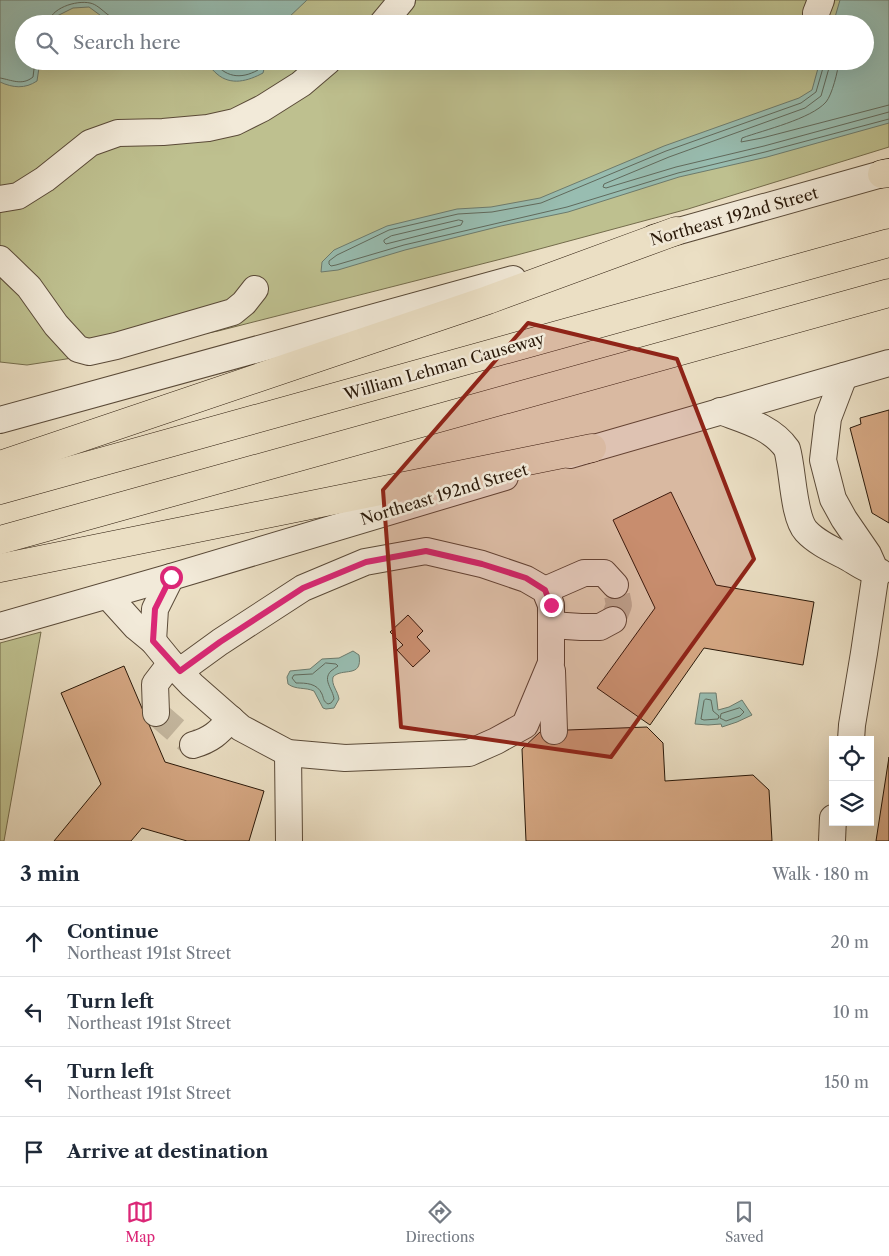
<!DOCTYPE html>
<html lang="en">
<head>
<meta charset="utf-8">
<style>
  :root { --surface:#fff; --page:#f6f6f7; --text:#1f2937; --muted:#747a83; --line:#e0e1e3; --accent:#db2777 }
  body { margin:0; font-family:"Libre Caslon Text",serif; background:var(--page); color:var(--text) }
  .controls { position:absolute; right:15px; bottom:15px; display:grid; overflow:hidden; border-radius:0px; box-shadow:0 5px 20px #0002 }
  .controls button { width:45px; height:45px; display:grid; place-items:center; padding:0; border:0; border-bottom:1px solid var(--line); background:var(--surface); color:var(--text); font:25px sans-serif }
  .stop { position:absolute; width:15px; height:15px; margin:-11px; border:4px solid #db2777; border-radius:50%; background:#fff }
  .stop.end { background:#db2777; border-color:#fff; box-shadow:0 1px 5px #0008 }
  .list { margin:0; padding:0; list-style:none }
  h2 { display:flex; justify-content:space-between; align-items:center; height:65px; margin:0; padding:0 20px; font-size:21px }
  h2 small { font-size:16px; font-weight:400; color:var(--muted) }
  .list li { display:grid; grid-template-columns:32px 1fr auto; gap:15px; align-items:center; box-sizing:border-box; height:70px; padding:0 20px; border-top:1px solid var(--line) }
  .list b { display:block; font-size:19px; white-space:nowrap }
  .list p { margin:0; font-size:16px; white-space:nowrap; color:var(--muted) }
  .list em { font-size:16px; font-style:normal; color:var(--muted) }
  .icon { flex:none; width:28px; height:28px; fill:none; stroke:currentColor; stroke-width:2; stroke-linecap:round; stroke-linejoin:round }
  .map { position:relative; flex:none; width:889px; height:841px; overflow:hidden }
  .search { position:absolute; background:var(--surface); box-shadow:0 5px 20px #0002; left:15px; right:15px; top:15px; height:55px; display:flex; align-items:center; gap:12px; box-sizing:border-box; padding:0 18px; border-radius:28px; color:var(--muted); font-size:19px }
  .sheet { height:345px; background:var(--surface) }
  nav { display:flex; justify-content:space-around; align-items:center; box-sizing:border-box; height:70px; border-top:1px solid var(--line); background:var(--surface); font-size:14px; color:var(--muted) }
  nav a { display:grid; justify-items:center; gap:2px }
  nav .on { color:var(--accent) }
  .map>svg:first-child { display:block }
  .green { fill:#bec08f; stroke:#746c4c; fill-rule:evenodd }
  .water { fill:#98bdb1; stroke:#6c7b6e }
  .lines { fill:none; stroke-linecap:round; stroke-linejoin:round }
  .shore { stroke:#606a5d; stroke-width:1 }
  .building { fill:#d6a884; stroke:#291809 }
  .minor-tunnel { stroke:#c4b79f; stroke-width:26; stroke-dasharray:26 13; stroke-linecap:butt }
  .minor-casing { stroke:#5a4a38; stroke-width:28 }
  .highway-casing { stroke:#291809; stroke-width:29 }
  .minor { stroke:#f2ead9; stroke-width:26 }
  .highway { stroke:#ebdfc4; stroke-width:28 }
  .route { stroke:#db2777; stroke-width:6 }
  .marked { fill:#8f2418; fill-opacity:0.2; stroke:#8f2418; stroke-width:4; stroke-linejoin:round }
  .labels { text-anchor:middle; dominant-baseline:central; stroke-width:5; stroke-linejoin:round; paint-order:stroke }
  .street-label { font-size:16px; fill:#291809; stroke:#f2ead9 }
</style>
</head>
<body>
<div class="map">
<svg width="889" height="841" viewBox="0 0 889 841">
  <rect width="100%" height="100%" fill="#ebdfc4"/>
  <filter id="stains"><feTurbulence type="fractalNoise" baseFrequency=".004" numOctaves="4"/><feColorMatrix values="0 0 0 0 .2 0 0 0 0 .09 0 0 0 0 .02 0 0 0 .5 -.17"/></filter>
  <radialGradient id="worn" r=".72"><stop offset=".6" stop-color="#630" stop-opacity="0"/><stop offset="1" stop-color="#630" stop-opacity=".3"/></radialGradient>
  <g class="green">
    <path d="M0,0H889V147L688,209L517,255L218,331L105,353L27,365L0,362ZM24,24H865V61H24Z"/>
    <polygon points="41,632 4,841 0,841 0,643"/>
  </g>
  <g class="water">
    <path d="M0,0H307L287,19L284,24H135L133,22L108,21L89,7L73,8L57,16L52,24H24V61H40L37,81C25,89 13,88 0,82Z"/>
    <polygon points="840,0 889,0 889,123 767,157 679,177 568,212 501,226 405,250 338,270 321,272 322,262 334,250 387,226 457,209 491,207 540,198 664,146 799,98 812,90 820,61 865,61 865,24 833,24"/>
    <path d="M201,61H266L263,73C248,81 231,86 217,74C210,68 210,65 201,61Z"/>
    <path d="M353,651L359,655C363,679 342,667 333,677C331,685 338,691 339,699L334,708L326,709L323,708L314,691C305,687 296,690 288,684L287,677L290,671L310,669L322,659L339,658Z"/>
    <polygon points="700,693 716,693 718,710 729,707 742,700 752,715 737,722 722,727 721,724 708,725 695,724"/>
  </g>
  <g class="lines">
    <g class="shore">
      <path d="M48,24C50,8 76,0 90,3C96,4 102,10 107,14C112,18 116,16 117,24"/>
      <path d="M213,61C225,77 240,80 258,70L261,61"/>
      <polyline points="825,61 816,92 801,103 666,151 541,203 492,212 458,214 389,230 337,255 329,261 329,264 331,266 336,265 404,245 567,207 678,173 765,152 889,119"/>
      <polyline points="831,61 821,96 805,108 669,157 604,184 603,187 606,188 676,167 764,146 889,112"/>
      <path d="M839,61C838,71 832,95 826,102C811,119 764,130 742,138L741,142L762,138L889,105"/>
      <path d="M0,78C12,80 22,86 33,77L35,61"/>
      <polygon points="459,220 463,221 461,225 386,244 384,242 384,240 391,236"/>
      <path d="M326,663L336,664L338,666C336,668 333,669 331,671C322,680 333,689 334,699L331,703L328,704C323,701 324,699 322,694C317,683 306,683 296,683L292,678L294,675L312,674Z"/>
      <polygon points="706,699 711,700 713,711 719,716 718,719 704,720 701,719 704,701"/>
      <polygon points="740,708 744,712 740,716 726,721 720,718 721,714"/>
    </g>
  </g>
  <g class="building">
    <polygon points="889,410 889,523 872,513 850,428 861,424 860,418"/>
    <polygon points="671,492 716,585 814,602 803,665 704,648 650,725 597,688 655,608 613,520"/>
    <polygon points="408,615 423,631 417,637 430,651 413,667 397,650 403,645 390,632"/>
    <polygon points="124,666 165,762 264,791 249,841 187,841 142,828 131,841 54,841 101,784 61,693"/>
    <polygon points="647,727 663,743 665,781 753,775 769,790 772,841 526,841 522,749 541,731"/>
    <polygon points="889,757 889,841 876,841"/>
  </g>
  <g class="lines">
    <g class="minor-tunnel">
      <polyline points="613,620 619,605 615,585"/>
      <polyline points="156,713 193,745"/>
    </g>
    <g class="minor-casing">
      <g id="minor">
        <polyline points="382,24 402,0"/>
        <polyline points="816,24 816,13 821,0"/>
        <polyline points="0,199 18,196 45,179 90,143 118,133 163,132 208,128 235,122 263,108 301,84 328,61"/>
        <polyline points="654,238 889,172"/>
        <polyline points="0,259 29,287 56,325 78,349 89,352 116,346 233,312 244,303 255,289"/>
        <polyline points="844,376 828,418 823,460 833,499 844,519 868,554 876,572 864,653 852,725 851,740"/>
        <path d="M720,411C744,420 772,427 787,449C793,469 793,517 806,531C816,542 831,549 845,556C855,561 868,572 880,572"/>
        <polyline points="0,420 513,279"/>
        <polyline points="570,455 889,363"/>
        <polyline points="545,590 584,573 604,573 615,585"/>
        <polyline points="108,596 136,627 153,641 171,663 192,685 241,728 288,753 345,758 469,753 496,741 525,725 551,663 551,605 545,590 526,579 482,564 426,551 365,562 303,588 220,642 180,671"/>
        <polyline points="551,625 581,627 600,627 613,620"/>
        <polyline points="0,626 171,577 505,477"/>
        <polyline points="153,641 155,609 171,577"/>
        <polyline points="552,671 554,731"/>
        <polyline points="156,713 155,684 171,663"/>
        <path d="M193,745C211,740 218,733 231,719"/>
        <polyline points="288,753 289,841"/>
        <polyline points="832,841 833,818"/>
      </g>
    </g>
    <g class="highway-casing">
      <g id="highway">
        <polyline points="882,174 889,173"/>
        <polyline points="0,465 488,300 676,231"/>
        <polyline points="0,490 889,243"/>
        <polyline points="0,540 889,293"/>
        <polyline points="0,568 592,448"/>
      </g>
    </g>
    <use href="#minor" class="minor"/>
    <use href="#highway" class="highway"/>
  </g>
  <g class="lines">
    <polyline class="route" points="171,577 155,609 153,641 180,671 220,642 303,588 366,562 426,551 482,564 526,578 545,590 551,605"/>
  </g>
  <path class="marked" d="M528,323L677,359L754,559L611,757L401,727L383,490Z"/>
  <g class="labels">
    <g class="street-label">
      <text transform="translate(734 216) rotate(-16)">Northeast 192nd Street</text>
      <text transform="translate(444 366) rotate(-16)">William Lehman Causeway</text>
      <text transform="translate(444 494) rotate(-17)">Northeast 192nd Street</text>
    </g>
  </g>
  <rect width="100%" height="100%" filter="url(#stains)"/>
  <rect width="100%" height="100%" fill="url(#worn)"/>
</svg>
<div class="controls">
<button><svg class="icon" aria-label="locate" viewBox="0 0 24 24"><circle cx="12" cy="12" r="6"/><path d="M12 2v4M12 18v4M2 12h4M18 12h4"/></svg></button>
<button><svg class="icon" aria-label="layers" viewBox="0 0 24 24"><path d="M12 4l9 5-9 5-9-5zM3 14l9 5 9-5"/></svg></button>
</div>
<div class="stop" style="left:171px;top:577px"></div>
<div class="stop end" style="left:551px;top:605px"></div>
<div class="search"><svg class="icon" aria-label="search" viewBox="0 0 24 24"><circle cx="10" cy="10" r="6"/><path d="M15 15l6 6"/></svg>Search here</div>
</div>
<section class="sheet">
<h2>3 min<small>Walk · 180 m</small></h2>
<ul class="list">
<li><svg class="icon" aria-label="ahead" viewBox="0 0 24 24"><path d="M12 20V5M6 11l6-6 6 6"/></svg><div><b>Continue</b><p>Northeast 191st Street</p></div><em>20 m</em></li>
<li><svg class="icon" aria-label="left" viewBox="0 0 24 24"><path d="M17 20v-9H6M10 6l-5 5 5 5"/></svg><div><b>Turn left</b><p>Northeast 191st Street</p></div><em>10 m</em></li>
<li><svg class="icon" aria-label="left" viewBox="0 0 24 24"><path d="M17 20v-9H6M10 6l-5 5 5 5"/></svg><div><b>Turn left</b><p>Northeast 191st Street</p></div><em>150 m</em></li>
<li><svg class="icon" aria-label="arrive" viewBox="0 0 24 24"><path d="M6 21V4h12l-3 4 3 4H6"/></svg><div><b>Arrive at destination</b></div></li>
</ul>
</section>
<nav>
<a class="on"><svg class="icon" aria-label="map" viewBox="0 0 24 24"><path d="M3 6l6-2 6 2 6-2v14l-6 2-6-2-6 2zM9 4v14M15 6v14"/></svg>Map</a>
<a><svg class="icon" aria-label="directions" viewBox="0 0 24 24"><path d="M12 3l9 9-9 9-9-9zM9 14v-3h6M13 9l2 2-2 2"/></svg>Directions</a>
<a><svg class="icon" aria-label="saved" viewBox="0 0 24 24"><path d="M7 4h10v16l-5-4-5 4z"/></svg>Saved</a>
</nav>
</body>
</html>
